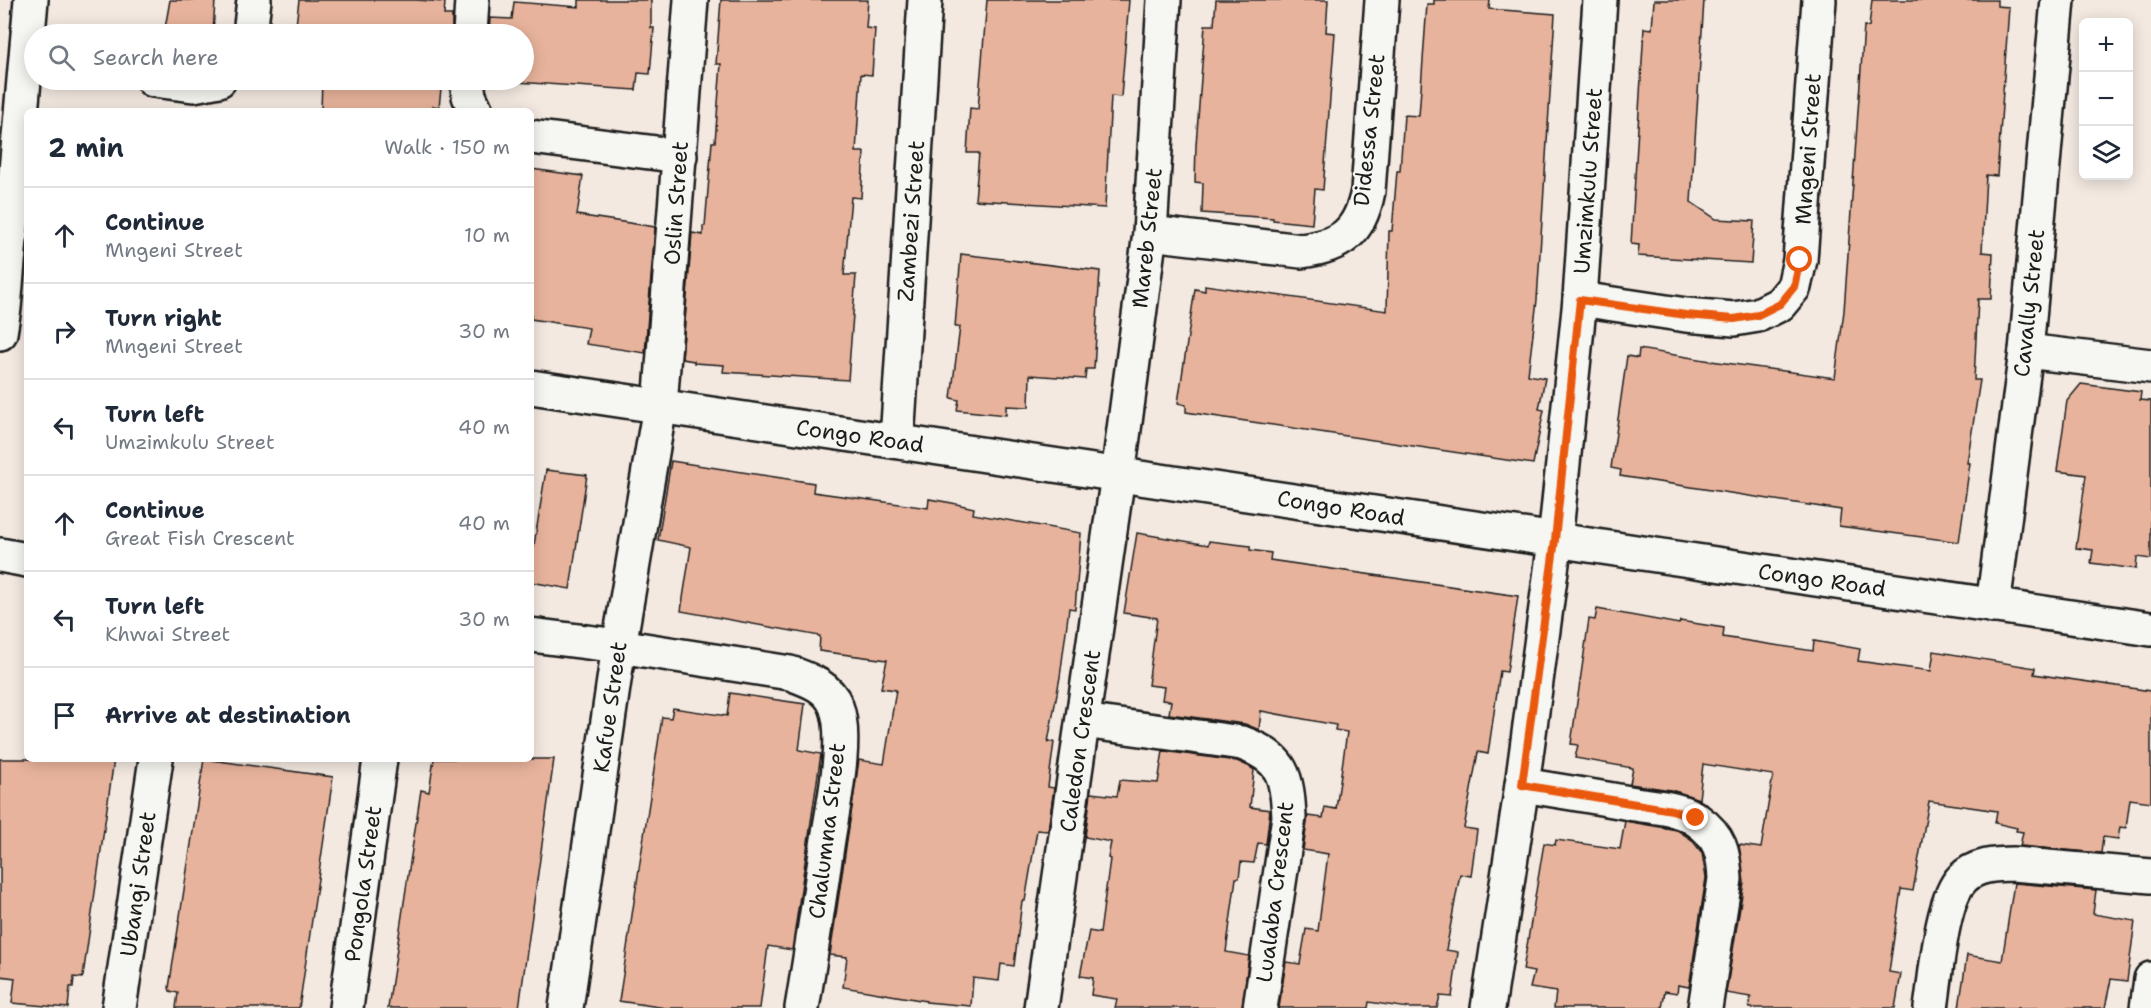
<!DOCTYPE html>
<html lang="en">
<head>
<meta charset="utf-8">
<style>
  :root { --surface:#fff; --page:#f6f6f7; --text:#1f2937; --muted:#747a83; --line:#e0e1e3 }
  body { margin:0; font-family:"Shantell Sans",sans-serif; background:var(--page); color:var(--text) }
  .controls { position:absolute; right:18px; top:18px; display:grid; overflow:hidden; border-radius:9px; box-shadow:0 3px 15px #0003 }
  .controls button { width:54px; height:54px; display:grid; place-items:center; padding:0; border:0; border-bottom:2px solid var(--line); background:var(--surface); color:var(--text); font:30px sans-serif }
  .stop { position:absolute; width:18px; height:18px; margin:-14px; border:4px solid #ea580c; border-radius:50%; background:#fff }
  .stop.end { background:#ea580c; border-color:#fff; box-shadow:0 2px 6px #0008 }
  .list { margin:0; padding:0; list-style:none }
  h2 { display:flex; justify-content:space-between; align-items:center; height:78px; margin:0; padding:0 24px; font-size:26px }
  h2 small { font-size:20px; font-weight:400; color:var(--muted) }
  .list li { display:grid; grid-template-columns:39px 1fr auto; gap:18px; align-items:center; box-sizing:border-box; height:96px; padding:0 24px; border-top:2px solid var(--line) }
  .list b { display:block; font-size:22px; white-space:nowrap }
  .list p { margin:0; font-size:20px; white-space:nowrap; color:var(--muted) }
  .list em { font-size:20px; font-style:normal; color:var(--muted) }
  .icon { flex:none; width:33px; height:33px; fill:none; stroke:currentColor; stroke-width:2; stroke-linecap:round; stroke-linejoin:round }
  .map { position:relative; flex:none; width:2151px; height:1008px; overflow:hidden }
  .search { position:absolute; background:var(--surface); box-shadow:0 3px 15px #0003; left:24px; top:24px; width:510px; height:66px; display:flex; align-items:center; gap:15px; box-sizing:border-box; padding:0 21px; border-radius:33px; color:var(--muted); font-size:22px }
  .panel { position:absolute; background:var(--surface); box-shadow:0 3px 15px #0003; left:24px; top:108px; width:510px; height:654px; border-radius:9px }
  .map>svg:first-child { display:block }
  .building { fill:#e8b39c; stroke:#1c1c1c; stroke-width:1.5 }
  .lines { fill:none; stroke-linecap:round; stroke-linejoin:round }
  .street-casing { stroke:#1c1c1c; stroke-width:38 }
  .street { stroke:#f6f6f2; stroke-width:33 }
  .route { stroke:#ea580c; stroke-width:8 }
  .labels { text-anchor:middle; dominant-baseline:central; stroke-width:4.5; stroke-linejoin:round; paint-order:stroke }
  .street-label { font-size:22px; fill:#1c1c1c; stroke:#f6f6f2 }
</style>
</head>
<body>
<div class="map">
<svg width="2151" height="1008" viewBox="0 0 2151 1008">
  <rect width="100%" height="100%" fill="#f3e9e1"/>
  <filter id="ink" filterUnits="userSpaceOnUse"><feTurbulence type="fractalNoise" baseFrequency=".0167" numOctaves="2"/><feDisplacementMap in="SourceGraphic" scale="12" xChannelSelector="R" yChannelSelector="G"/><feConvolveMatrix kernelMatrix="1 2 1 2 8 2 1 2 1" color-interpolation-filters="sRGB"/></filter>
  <g filter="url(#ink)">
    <g class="building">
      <polygon points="170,0 215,0 213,34 164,34"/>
      <polygon points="299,0 416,0 445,2 444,15 452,15 452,34 295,34"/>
      <polygon points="579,0 651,0 651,28 654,28 650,74 638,73 636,90 486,80 524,80 524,34 489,34 490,18 512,19 514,2 579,7"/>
      <polygon points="721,0 868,0 866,28 875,29 872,75 861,74 856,152 864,152 861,198 851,197 844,275 856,275 848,380 723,372 724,365 694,363 694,361 682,359 692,233 703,235 703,226 705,226 712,142 715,142 721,64 716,64"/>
      <polygon points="987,0 1129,0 1121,97 1111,96 1105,208 975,200 979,153 967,153 970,108 978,109"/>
      <polygon points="1216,0 1328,0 1326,32 1335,33 1332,72 1323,190 1315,189 1312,224 1273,220 1273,218 1202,213 1203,183 1195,182 1196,145 1205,25 1214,25"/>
      <polygon points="1434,0 1490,0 1489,9 1555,14 1537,300 1528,375 1545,378 1539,409 1544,410 1533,464 1186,412 1186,405 1178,403 1195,289 1205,291 1205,285 1387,311 1389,231 1392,231 1397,171 1400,171 1404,115 1419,116 1427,4 1434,4"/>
      <polygon points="1654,0 1704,0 1691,202 1716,219 1754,221 1751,263 1638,256 1639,245 1631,244 1644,28 1652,29"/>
      <polygon points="1872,0 1997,0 1997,6 2009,7 1997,176 1986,175 1982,252 1993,253 1991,299 1978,299 1974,380 1980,380 1967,463 1970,463 1959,542 1839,526 1841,510 1620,476 1621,470 1611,468 1627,356 1638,358 1639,349 1711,361 1835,378 1844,311 1864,26 1869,27"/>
      <polygon points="322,80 442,80 439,107 433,106 432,111 321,111"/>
      <polygon points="531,169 583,176 577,215 655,227 645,353 586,344 589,328 531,319"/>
      <polygon points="961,254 1100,271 1094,369 1086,369 1085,379 1030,375 1029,407 1006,406 1006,415 957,410 959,400 951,398 960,327 955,327"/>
      <polygon points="2081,384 2141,392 2140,400 2151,401 2151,559 2137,557 2136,569 2091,563 2093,550 2076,548 2086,475 2057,471 2067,401"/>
      <polygon points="671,461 814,483 813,492 928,508 929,499 952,503 974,508 973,514 1081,533 1075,609 1069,608 1060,677 1048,742 1054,742 1048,787 1054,788 1048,831 1037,830 1025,901 1022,901 1014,966 1001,964 999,981 973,978 971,1006 926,1002 926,1001 843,987 847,957 830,955 859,760 884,764 896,690 881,688 887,660 819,651 820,636 681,611 691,547 658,540"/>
      <polygon points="546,470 587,475 570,589 531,582 531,564"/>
      <polygon points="1137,533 1208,545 1209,541 1250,546 1250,550 1271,553 1270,560 1518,596 1507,672 1500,671 1488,754 1478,752 1464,828 1477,830 1471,876 1460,874 1446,950 1458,952 1452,997 1440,996 1437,1008 1408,1008 1369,1002 1368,1008 1279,1008 1286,962 1300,964 1306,929 1318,931 1328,854 1303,850 1308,816 1323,818 1325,807 1336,809 1347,732 1335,730 1336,725 1261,711 1259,730 1245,724 1169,714 1171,701 1162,700 1164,687 1148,685 1157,618 1124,613"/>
      <polygon points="1597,609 1679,624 1680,621 1724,628 1723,637 1813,651 1814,641 1860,649 1858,661 1931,671 1934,651 2035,668 2034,674 2151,691 2151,802 2130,799 2126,828 2120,827 2118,839 2103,837 2101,853 2020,846 2023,832 2016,831 2017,828 1995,823 1997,811 1929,801 1913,891 1901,889 1889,972 1901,974 1895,1008 1749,1008 1751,997 1726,993 1744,882 1739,845 1761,848 1773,775 1703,764 1699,799 1671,790 1630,784 1633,768 1575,758 1578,745 1571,744 1589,619 1595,620"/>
      <polygon points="730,693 805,704 799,750 821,754 792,950 768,946 760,1008 666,1008 619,1001 662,717 671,718 673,708 727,716"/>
      <polygon points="1163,751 1237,761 1248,766 1254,770 1250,807 1270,810 1266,844 1258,843 1254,863 1241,862 1239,878 1236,878 1226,952 1249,956 1242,1008 1115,1008 1117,999 1091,995 1093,978 1080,976 1089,931 1100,933 1110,859 1108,858 1111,842 1085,837 1091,793 1117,796 1120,780 1158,783"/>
      <polygon points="0,759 114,759 83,976 82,978 74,977 73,987 70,987 68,1008 12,1003 15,978 0,976"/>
      <polygon points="204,759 333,777 299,1008 176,1008 178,993 170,991 169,988"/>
      <polygon points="434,759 554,759 519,1008 388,1008 421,790 429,792"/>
      <polygon points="1625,821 1677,830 1692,840 1702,853 1706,878 1689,987 1678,985 1677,993 1665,991 1662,1008 1554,1008 1556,992 1530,988 1534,972 1523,970 1544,843 1555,845 1556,840 1620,849"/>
      <polygon points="2014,883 2096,890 2093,914 2135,921 2127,981 2111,979 2105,1008 1959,1008 1967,955 2002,961"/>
    </g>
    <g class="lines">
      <g class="street-casing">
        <g id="street">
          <polyline points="250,34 254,0"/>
          <polyline points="470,34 472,0"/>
          <polyline points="153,80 193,85 219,80"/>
          <polyline points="467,80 469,96 476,111"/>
          <polyline points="531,137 680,156"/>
          <path d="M1150,233L1301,251C1342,246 1360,232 1368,191L1382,0"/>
          <polyline points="1580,299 1686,315 1734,319 1758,315 1780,304 1794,287 1800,260 1819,0"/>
          <polyline points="0,333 4,308 31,0"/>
          <polyline points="2026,351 2151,366"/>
          <polyline points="531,387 2151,629"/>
          <polyline points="897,441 925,0"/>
          <polyline points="0,555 27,560"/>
          <polyline points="1993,606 2026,351 2058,0"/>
          <path d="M531,635L619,646L790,673C809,680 828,686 836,706C849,739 832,810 827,846C819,900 811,954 802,1008"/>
          <path d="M1083,721L1242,743C1284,758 1287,777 1289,817L1260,1008"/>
          <path d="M1522,785C1560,791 1597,797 1635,804C1654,807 1681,808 1697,820C1720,836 1724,853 1725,879L1705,1008"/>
          <polyline points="119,1008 156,759"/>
          <polyline points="346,1008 380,759"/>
          <polyline points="566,1008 619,646 660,406 691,0"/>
          <polyline points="1041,1008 1118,475 1150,233 1164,0"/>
          <polyline points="1488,1008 1522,785 1555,541 1580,299 1600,0"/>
          <path d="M1931,1008C1936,977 1941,900 1962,879C1975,865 1996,864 2013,864L2151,876"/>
          <polyline points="2147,1008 2151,979"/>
        </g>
      </g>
      <use href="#street" class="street"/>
    </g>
  </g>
  <g class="lines" filter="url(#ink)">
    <polyline class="route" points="1696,818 1672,810 1522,785 1555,540 1580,300 1686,315 1734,319 1758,315 1780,304 1794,287 1800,260"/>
  </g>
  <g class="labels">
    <g class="street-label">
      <text transform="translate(1369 130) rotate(-84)">Didessa Street</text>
      <text transform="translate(1808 149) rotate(-86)">Mngeni Street</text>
      <text transform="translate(1588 181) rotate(-86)">Umzimkulu Street</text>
      <text transform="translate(676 203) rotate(-86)">Oslin Street</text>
      <text transform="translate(911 221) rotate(-86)">Zambezi Street</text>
      <text transform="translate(1147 238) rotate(-84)">Mareb Street</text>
      <text transform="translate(2029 303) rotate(-84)">Cavally Street</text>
      <text transform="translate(860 436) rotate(8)">Congo Road</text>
      <text transform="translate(1341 508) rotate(9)">Congo Road</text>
      <text transform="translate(1822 580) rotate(8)">Congo Road</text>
      <text transform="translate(610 707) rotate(-82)">Kafue Street</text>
      <text transform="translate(1080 741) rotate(-82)">Caledon Crescent</text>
      <text transform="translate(827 831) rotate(-83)">Chalumna Street</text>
      <text transform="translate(138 884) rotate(-82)">Ubangi Street</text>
      <text transform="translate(363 884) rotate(-82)">Pongola Street</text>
      <text transform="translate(1275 892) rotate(-83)">Lualaba Crescent</text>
    </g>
  </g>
</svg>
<div class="controls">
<button>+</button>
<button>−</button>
<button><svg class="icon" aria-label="layers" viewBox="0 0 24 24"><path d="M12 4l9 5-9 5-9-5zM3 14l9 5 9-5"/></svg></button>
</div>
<div class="stop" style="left:1800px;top:260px"></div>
<div class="stop end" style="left:1696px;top:818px"></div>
<div class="search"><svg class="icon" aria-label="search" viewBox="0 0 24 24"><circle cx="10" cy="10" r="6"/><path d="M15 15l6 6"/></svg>Search here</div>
<section class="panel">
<h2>2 min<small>Walk · 150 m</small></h2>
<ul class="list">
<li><svg class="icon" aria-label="ahead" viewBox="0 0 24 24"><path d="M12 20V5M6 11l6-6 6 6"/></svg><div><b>Continue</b><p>Mngeni Street</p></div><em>10 m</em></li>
<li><svg class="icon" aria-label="right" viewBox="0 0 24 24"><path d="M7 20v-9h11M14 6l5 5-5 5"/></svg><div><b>Turn right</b><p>Mngeni Street</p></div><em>30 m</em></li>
<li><svg class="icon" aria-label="left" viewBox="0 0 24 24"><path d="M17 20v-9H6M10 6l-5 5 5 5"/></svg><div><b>Turn left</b><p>Umzimkulu Street</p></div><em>40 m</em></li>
<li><svg class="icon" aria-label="ahead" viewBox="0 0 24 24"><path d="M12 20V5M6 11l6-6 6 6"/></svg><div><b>Continue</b><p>Great Fish Crescent</p></div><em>40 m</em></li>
<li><svg class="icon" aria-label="left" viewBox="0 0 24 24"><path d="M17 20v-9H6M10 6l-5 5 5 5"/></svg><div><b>Turn left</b><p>Khwai Street</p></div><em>30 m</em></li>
<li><svg class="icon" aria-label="arrive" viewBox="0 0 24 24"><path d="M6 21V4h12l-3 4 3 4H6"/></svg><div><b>Arrive at destination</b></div></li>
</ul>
</section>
</div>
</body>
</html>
